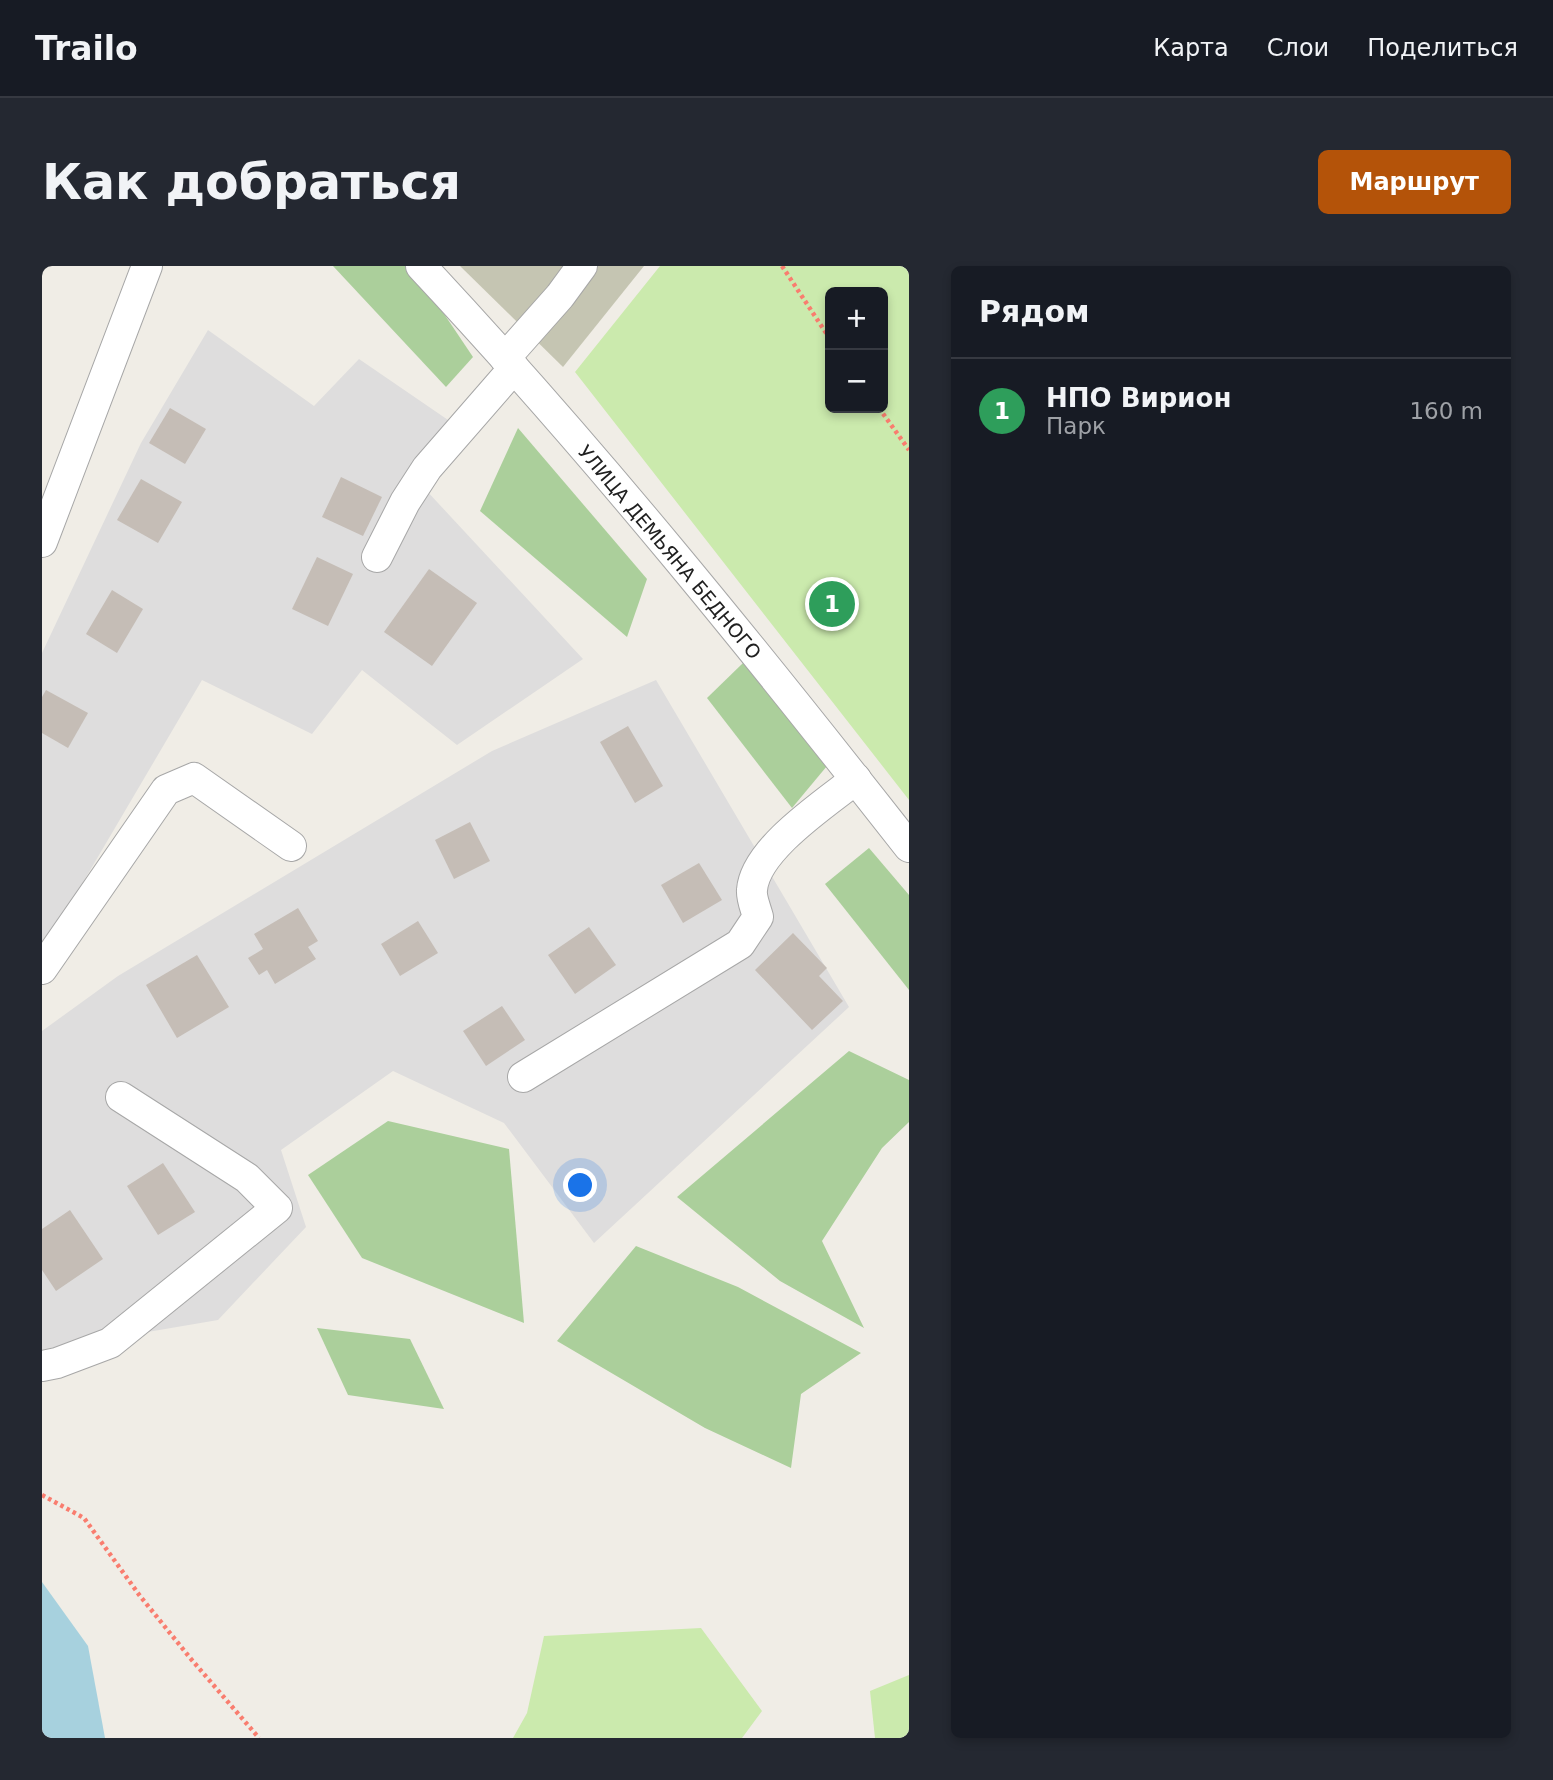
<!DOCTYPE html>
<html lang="ru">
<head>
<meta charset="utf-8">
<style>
  :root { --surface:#171b24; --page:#242831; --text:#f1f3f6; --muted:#9ea1a6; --line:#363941; --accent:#b45309 }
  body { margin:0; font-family:"DejaVu Sans",sans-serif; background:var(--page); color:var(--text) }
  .controls { position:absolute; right:21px; top:21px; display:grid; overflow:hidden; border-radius:10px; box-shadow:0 4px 10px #0003 }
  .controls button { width:63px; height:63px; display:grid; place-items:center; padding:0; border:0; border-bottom:2px solid var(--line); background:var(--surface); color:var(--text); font:35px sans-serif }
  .you { position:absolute; left:539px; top:920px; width:24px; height:24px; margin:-18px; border:5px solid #fff; border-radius:50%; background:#1a73e8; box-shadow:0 0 0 10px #1a73e833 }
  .badge { display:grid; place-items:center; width:46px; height:46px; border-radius:50%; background:var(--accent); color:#fff; font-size:23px; font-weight:700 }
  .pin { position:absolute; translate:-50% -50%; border:4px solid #fff; box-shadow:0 2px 7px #0006 }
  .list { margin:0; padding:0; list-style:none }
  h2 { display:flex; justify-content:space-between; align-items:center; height:91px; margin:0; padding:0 28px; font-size:30px }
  h2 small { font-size:23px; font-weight:400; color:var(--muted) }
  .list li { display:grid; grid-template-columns:46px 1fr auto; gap:21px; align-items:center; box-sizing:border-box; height:105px; padding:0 28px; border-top:2px solid var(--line) }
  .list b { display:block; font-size:26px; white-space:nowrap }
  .list p { margin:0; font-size:23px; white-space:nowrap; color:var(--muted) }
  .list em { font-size:23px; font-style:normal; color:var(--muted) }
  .map { position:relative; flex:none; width:867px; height:1472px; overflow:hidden; border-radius:10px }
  header { display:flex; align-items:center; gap:42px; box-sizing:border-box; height:98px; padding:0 35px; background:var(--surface); border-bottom:2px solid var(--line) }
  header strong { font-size:33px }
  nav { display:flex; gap:38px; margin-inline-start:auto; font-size:24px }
  .intro { display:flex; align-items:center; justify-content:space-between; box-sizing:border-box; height:168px; padding:0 42px }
  h1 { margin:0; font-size:49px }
  .button { padding:18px 32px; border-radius:10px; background:var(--accent); color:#fff; font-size:24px; font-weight:700 }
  main { display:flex; gap:42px; padding:0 42px }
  aside { flex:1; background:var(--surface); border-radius:10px; box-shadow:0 4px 10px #0003 }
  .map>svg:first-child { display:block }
  .residential { fill:#dedddd }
  .construction { fill:#c5c5b2 }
  .grass { fill:#cbeaad; fill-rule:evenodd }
  .forest { fill:#abcf9b }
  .water { fill:#a7d1de }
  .building { fill:#c5bdb6 }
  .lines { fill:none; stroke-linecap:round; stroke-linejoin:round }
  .minor-casing { stroke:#a7a7a7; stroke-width:32 }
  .path { stroke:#f97d6f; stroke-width:4.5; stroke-dasharray:3.5 3.5; stroke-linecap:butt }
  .minor { stroke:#fff; stroke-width:30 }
  .labels { text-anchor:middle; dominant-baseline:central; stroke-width:5; stroke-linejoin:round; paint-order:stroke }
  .street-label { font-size:19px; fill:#202020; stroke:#fff }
</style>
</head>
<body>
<header>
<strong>Trailo</strong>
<nav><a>Карта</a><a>Слои</a><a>Поделиться</a></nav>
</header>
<div class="intro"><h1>Как добраться</h1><a class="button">Маршрут</a></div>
<main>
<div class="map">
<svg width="867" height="1472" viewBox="0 0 867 1472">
  <rect width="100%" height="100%" fill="#f0ede6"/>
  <g class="residential">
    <polygon points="166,64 272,140 317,93 409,156 383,223 541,393 415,479 320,404 270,468 160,414 0,686 0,387 99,177"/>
    <polygon points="614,414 807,741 552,977 462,857 351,805 239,884 264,961 176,1054 0,1084 0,765 76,710 450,485"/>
  </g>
  <polygon class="construction" points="418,0 602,0 521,101"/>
  <g class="grass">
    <path d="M618,0H867V534L533,106ZM841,26V142H788V26Z"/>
    <polygon points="659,1362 720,1445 700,1472 471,1472 485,1447 502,1370"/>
    <polygon points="867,1409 867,1472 833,1472 828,1425"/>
  </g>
  <g class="forest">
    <polygon points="291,0 365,0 382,18 431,91 404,121"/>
    <polygon points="476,162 605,313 585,371 438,245"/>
    <polygon points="701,397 785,500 750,542 665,432"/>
    <polygon points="827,582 867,629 867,724 783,618"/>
    <polygon points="807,785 867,814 867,856 840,882 780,975 822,1062 738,1015 635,931"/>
    <polygon points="346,855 467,883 482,1057 320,992 266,909"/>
    <polygon points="594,980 696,1021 819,1087 759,1128 749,1202 663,1162 515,1075"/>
    <polygon points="275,1062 368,1073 402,1143 306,1129"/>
  </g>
  <polygon class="water" points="0,1316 46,1380 63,1472 0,1472"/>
  <g class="building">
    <polygon points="128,142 164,163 143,198 107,177"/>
    <polygon points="299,211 340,231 321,270 280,251"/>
    <polygon points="99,213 140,236 116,277 75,254"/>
    <polygon points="275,291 311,308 286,360 250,343"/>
    <polygon points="387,303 435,337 390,400 342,366"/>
    <polygon points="70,324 101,343 75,387 44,368"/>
    <polygon points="4,424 46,447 26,482 0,467 0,431"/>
    <polygon points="586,460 621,520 593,537 558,476"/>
    <polygon points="428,556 448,595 412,613 393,574"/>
    <polygon points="657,597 680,634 641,657 619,619"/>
    <polygon points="256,642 276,675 266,681 274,693 233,718 225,704 217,709 206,692 221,683 212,668"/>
    <polygon points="376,655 396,687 358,710 339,678"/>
    <polygon points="547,661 574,699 533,728 506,689"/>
    <polygon points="751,667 785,702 777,710 801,735 770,764 713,704"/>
    <polygon points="155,689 187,741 135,772 104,719"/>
    <polygon points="460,740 483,774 444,800 421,765"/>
    <polygon points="121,897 153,946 116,969 85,920"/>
    <polygon points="28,944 61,993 14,1025 0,1004 0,963"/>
  </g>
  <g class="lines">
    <g class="minor-casing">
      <g id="minor">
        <path d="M379,0C552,185 711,382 867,581"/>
        <polyline points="463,92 518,30 540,0"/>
        <polyline points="0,276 105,0"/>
        <polyline points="335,291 363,236 385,202 472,102"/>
        <polyline points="0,703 124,524 152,512 249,580"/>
        <path d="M481,811L698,678L716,651C714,643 709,632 710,624C713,583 784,537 814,513"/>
        <polyline points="0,1100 15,1097 68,1077 235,942 205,912 79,831"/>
      </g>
    </g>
    <g class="path">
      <polyline points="740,0 788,73"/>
      <polyline points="837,142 867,184"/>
      <polyline points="0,1229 42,1252 98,1330 149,1393 217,1472"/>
    </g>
    <use href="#minor" class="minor"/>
  </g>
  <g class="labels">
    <g class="street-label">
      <text transform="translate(628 286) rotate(50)">УЛИЦА ДЕМЬЯНА БЕДНОГО</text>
    </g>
  </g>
</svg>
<div class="controls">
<button>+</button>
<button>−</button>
</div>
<div class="you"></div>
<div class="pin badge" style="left:790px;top:338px;background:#2e9e5b">1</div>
</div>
<aside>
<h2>Рядом<small></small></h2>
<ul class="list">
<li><span class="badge" style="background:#2e9e5b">1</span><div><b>НПО Вирион</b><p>Парк</p></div><em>160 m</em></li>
</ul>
</aside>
</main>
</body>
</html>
